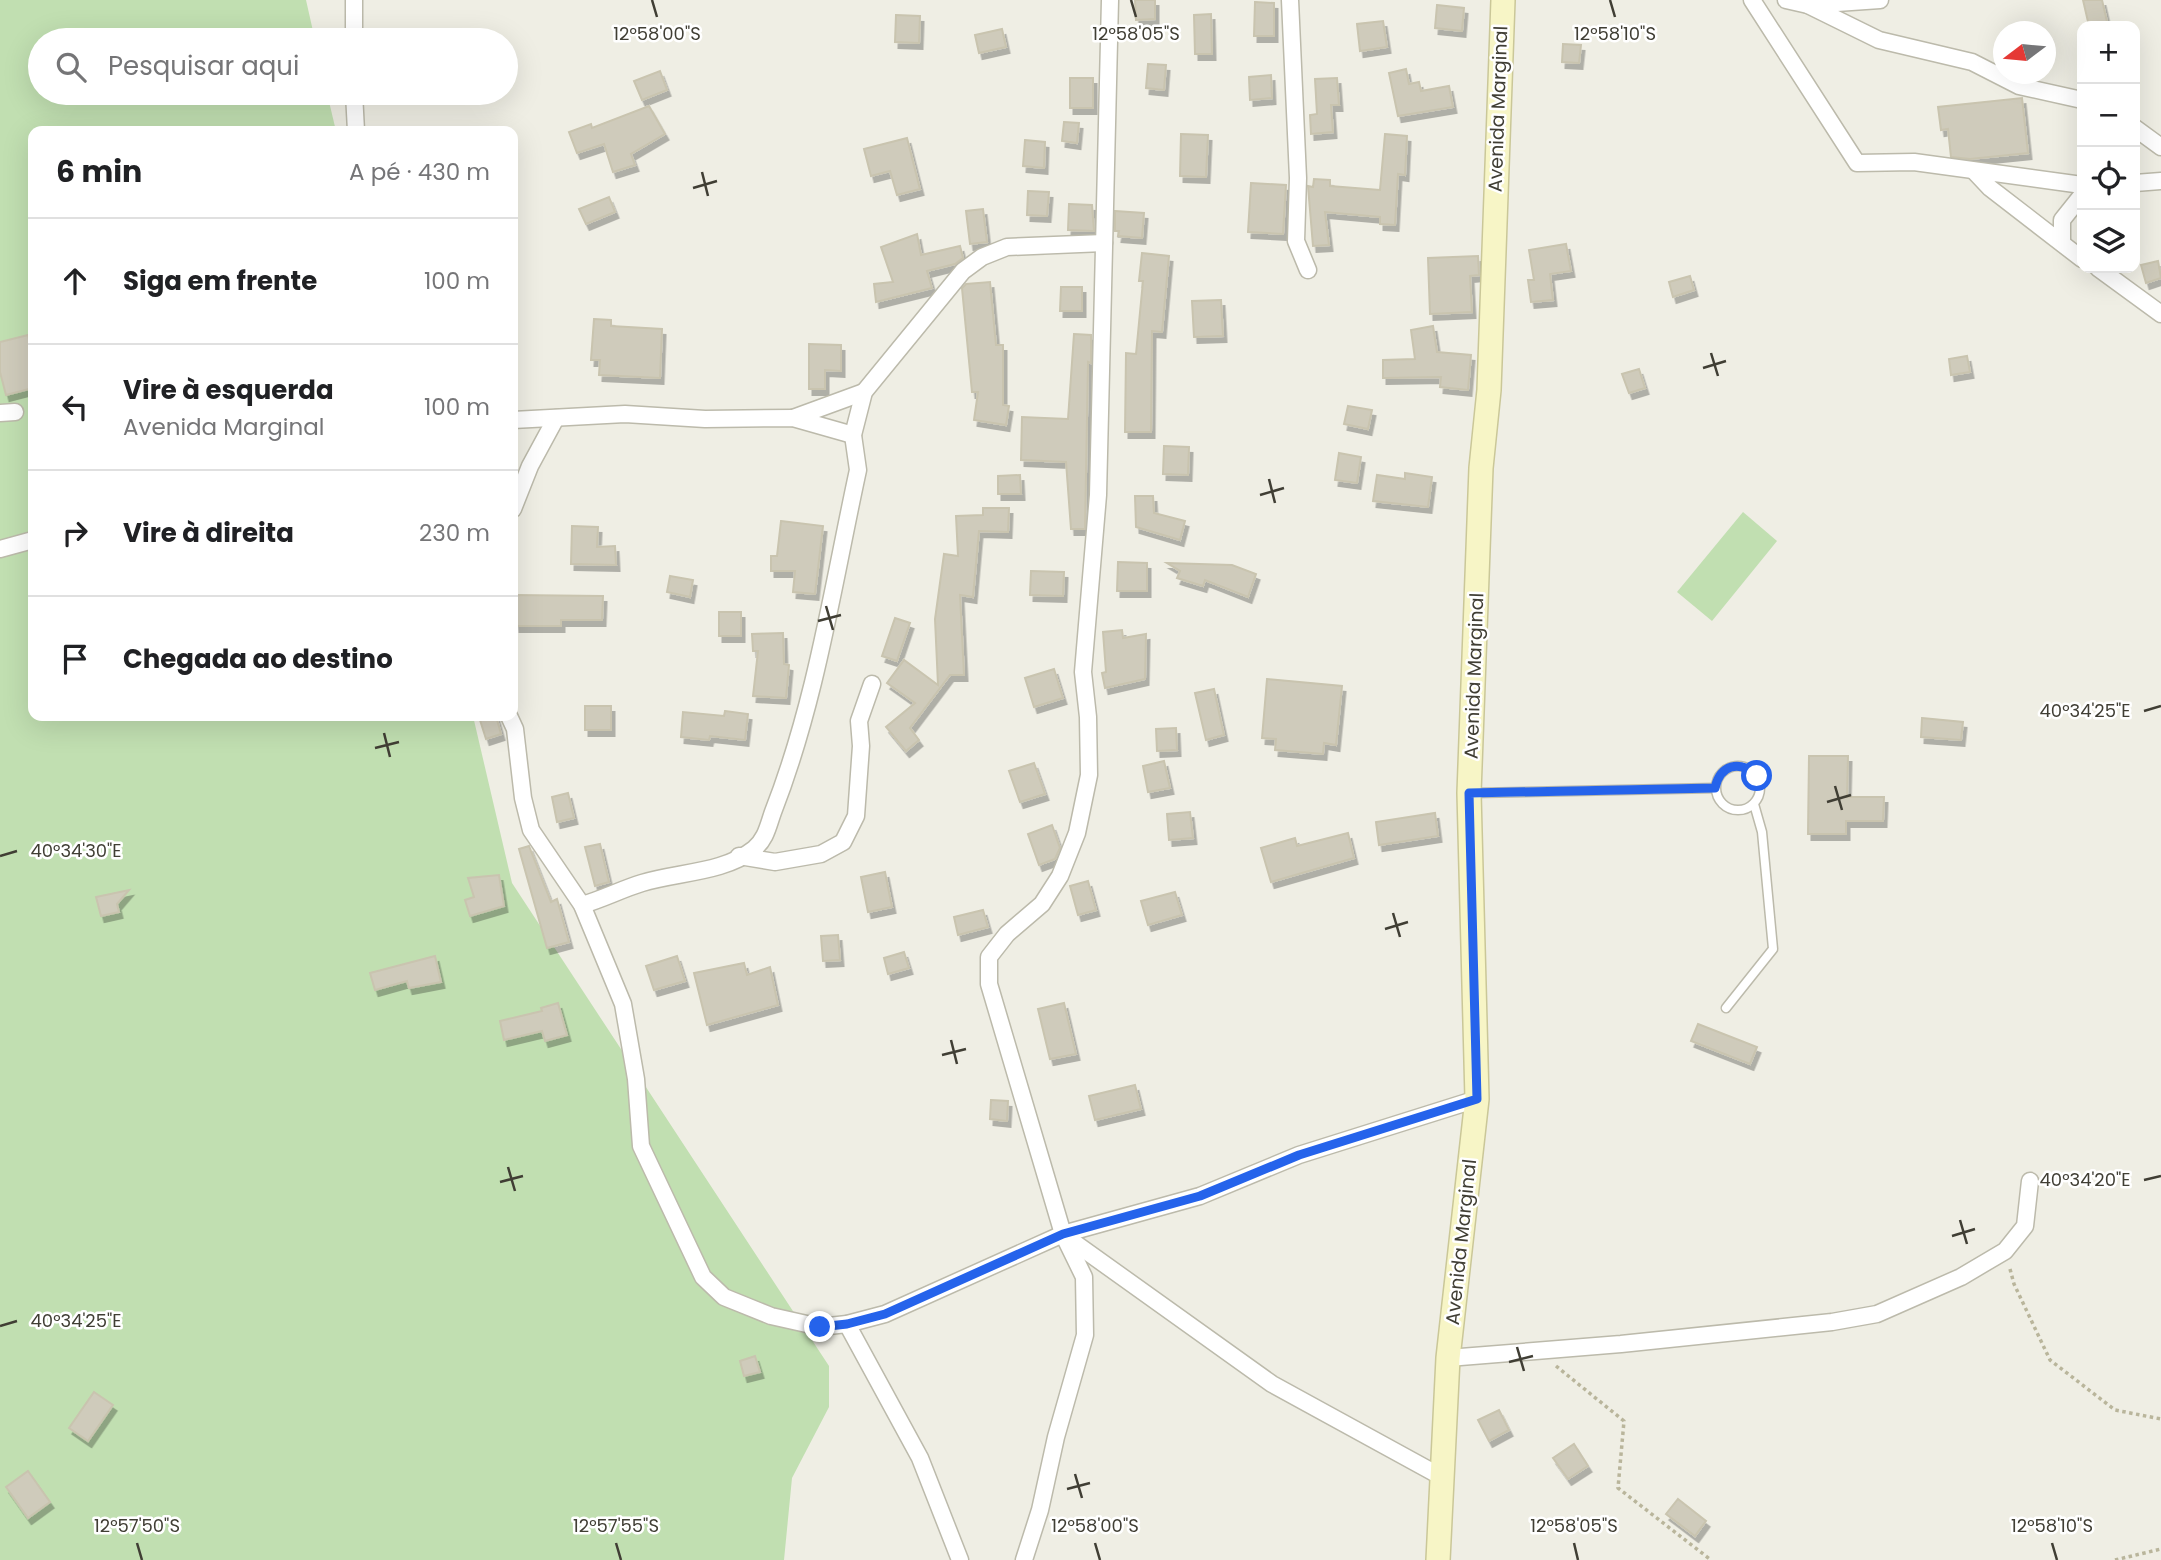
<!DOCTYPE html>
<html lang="pt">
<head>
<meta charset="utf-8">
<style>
  :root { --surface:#fff; --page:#f2f2f2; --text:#202124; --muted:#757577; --line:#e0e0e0 }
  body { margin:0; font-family:Poppins,sans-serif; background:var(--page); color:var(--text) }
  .controls { position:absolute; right:21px; top:21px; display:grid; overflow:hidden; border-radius:14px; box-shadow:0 7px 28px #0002 }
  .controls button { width:63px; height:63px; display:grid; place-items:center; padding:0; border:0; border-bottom:2px solid var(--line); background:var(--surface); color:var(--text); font:35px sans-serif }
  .compass { position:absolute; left:1993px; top:21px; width:63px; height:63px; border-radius:50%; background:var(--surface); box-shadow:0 7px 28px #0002; rotate:254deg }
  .stop { position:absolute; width:21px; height:21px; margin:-16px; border:5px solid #2563eb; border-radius:50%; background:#fff }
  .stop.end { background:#2563eb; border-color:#fff; box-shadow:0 2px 7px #0008 }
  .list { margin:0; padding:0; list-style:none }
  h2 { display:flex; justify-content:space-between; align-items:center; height:91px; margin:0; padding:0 28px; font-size:30px }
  h2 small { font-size:23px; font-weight:400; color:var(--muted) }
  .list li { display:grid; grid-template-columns:46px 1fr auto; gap:21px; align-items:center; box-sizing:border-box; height:126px; padding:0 28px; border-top:2px solid var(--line) }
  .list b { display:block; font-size:26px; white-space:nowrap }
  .list p { margin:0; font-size:23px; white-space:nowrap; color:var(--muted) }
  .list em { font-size:23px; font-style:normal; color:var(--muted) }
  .icon { flex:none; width:38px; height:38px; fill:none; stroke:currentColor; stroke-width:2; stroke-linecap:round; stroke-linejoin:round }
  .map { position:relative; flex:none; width:2161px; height:1560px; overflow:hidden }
  .search { position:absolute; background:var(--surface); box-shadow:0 7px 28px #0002; left:28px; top:28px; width:490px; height:77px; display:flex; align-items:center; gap:18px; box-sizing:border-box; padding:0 24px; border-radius:38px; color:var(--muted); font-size:26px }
  .panel { position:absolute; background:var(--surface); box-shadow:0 7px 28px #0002; left:28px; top:126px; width:490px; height:595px; border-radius:14px }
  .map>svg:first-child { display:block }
  .green { fill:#c1dfb1 }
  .building { fill:#cfcbbb; stroke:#c9c4af; stroke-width:2; filter:url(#shadow) }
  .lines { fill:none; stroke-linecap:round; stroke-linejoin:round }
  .lane-casing { stroke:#bcbaab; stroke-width:11 }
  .street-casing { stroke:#bcbaab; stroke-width:19 }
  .secondary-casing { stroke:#cac798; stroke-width:26 }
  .path { stroke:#b9b59b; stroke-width:3.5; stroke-dasharray:3.5 3.5; stroke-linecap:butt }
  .lane { stroke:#fff; stroke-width:8 }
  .street { stroke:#fff; stroke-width:16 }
  .secondary { stroke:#f7f5c6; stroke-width:23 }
  .route { stroke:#2563eb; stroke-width:9 }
  .ticks { fill:none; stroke:#403e34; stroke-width:2.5 }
  .labels { text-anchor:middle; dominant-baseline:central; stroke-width:5; stroke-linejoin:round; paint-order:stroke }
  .street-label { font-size:19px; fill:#403e34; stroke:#fff }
  .ticks-label { font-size:18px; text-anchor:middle; fill:#403e34; stroke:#fff; stroke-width:5; stroke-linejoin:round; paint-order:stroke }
</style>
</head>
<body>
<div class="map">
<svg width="2161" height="1560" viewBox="0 0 2161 1560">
  <defs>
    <filter id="shadow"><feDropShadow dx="3.5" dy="6" stdDeviation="0" flood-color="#0004"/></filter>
  </defs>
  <rect width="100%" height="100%" fill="#efeee4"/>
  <g class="green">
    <polygon points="0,0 306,0 315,40 40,40 40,93 327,93 336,131 33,131 33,716 473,716 512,883 829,1366 829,1407 792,1478 784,1560 0,1560"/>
    <polygon points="1743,512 1777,541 1712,621 1677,592"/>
  </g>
  <g class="building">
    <polygon points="1135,0 1155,0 1155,19 1136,20"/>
    <polygon points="2083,0 2102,0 2108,26 2089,26"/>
    <polygon points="1255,2 1274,3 1274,36 1254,36"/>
    <polygon points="1437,5 1464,8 1462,31 1435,28"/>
    <polygon points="1211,14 1212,54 1195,54 1194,15"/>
    <polygon points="896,15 920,16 919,43 895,42"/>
    <polygon points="1383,21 1387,47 1360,51 1357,24"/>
    <polygon points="1002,29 1006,47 979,53 975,35"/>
    <polygon points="1563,44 1581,45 1579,63 1562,62"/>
    <polygon points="1148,64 1166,65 1164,90 1146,88"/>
    <polygon points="1406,69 1409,84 1419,82 1421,91 1449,86 1453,107 1398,116 1389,73"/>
    <polygon points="660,71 667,90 642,100 634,81"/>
    <polygon points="1271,75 1272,98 1250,100 1249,77"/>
    <rect x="1070" y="78" width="23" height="30"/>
    <polygon points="1337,78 1339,105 1331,105 1333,132 1311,134 1310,115 1317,114 1315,79"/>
    <polygon points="2022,98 2028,153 1970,159 1951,157 1948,129 1941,130 1938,107"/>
    <polygon points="649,106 665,134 631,154 635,165 613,172 604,144 577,153 569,132 591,124 592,128"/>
    <polygon points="1064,122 1079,123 1077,143 1062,141"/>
    <polygon points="1181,134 1208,135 1206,177 1180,176"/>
    <polygon points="1385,134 1407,136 1405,175 1398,174 1395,225 1380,224 1380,217 1325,212 1329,245 1313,246 1308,186 1313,187 1314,179 1330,180 1330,186 1380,190"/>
    <polygon points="907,138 920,189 897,195 890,171 871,176 864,149"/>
    <polygon points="1025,140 1045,142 1044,168 1023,166"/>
    <polygon points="1251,183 1286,185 1283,234 1248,232"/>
    <polygon points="1028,191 1049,192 1047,216 1027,215"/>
    <polygon points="609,197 615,212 586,224 579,209"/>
    <polygon points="1069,204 1092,205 1094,231 1068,230"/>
    <polygon points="983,209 987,242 970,244 966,211"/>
    <polygon points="1115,211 1144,213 1142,238 1118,236 1119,231 1115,231"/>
    <polygon points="917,234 921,255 960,246 963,258 955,264 927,271 932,288 876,302 874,284 893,282 881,247"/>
    <polygon points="1566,244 1571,271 1550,274 1553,300 1531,302 1528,280 1534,280 1529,250"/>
    <polygon points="1142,253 1169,256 1162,332 1152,331 1151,432 1125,432 1126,353 1136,354 1143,281 1139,281"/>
    <polygon points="1478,256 1479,275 1470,276 1472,312 1430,314 1428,258"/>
    <polygon points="2158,261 2161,278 2146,283 2141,265"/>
    <polygon points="1690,276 1694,290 1673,297 1669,282"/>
    <polygon points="990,282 996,345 1003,345 1003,405 1009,406 1006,425 974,420 978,392 972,392 962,288 966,284"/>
    <polygon points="1061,287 1082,287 1082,311 1060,311"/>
    <polygon points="1221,300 1223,336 1194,337 1192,301"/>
    <polygon points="594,319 611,320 611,326 662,329 660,378 599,375 600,360 591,360"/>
    <polygon points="1433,326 1437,352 1471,355 1468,390 1440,387 1441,377 1383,378 1383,360 1415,359 1411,330"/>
    <polygon points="1074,334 1091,335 1091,363 1088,362 1085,529 1071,529 1066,462 1021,460 1022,417 1068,419"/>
    <polygon points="28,335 33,355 33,388 6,395 0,372 0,342"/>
    <polygon points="809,344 841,345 841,371 825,370 825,389 809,389"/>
    <polygon points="1967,356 1970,372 1951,375 1949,359"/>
    <polygon points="1639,369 1645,388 1629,393 1622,374"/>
    <polygon points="1348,406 1372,410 1368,429 1344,424"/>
    <polygon points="1164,446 1189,447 1188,475 1163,474"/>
    <polygon points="1339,453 1361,457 1357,483 1335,480"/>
    <polygon points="1405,473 1432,477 1428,507 1373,501 1377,475 1405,479"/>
    <polygon points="1020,475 1021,494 998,494 998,476"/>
    <polygon points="1135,496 1153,496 1154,513 1185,521 1180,540 1136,527"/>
    <polygon points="983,508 1009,508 1008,532 979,531 973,597 960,595 964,675 950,675 910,728 919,740 906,751 886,727 915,703 887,683 904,660 938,685 935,619 944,554 958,556 956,516 983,515"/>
    <polygon points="781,521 823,526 815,594 793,592 795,571 771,571 771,556 777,556"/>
    <polygon points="572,526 598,527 597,547 615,546 616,565 571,564"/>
    <polygon points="1118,562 1147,563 1147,591 1117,591"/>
    <polygon points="1167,563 1232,565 1256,574 1248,597 1205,580 1203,586 1177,578 1180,571"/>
    <polygon points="1031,571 1064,572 1063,596 1030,595"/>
    <polygon points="670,576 693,580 690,597 667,592"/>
    <polygon points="513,595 603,596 602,620 561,620 561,626 516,626"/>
    <rect x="719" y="612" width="22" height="24"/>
    <polygon points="895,618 910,623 897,661 882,656"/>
    <polygon points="1122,630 1123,638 1146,634 1145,679 1105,688 1102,673 1106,672 1103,632"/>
    <polygon points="783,633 784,664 789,665 786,698 753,696 758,651 753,651 752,634"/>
    <polygon points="1054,669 1063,698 1034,707 1025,678"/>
    <polygon points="1267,679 1342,686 1336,745 1324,743 1323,754 1275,750 1276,739 1262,738"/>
    <polygon points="1214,689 1224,735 1206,740 1195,693"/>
    <rect x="585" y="706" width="26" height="24"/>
    <polygon points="725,711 748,714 745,740 710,736 709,740 681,737 683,712 724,716"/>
    <polygon points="496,716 501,734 486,739 480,720"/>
    <polygon points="1922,718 1963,722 1961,740 1921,737"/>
    <polygon points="1176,728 1177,750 1157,751 1156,729"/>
    <polygon points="1809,756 1848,756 1847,797 1884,797 1883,821 1846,821 1846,834 1808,834"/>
    <polygon points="1164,761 1170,788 1148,792 1143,766"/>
    <polygon points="1034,763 1045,794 1020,802 1009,771"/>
    <polygon points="568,793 574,818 557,822 552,797"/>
    <polygon points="1190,812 1193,838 1169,840 1167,814"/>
    <polygon points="1435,813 1438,836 1379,845 1376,822"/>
    <polygon points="1052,825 1060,848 1055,859 1039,865 1028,834"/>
    <polygon points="1348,833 1354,858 1271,882 1261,848 1295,838 1297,846"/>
    <polygon points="600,844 609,882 595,886 585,847"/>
    <polygon points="529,846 551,902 557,899 569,942 547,948 519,849"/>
    <polygon points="885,872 892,907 868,912 861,877"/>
    <polygon points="499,875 504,906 470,916 465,900 474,897 468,878"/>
    <polygon points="1088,881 1096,910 1078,915 1070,886"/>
    <polygon points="129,890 117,904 119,912 101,916 96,897"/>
    <polygon points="1175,892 1182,915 1148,925 1141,901"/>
    <polygon points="983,910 988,927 958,935 954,917"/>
    <polygon points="838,935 840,960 823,961 821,936"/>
    <polygon points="904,952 909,968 888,974 884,958"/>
    <polygon points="435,956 441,982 409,988 407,981 375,990 370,973"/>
    <polygon points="677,956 685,981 654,990 646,966"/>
    <polygon points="744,963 747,975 770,967 778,1005 707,1025 694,973"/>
    <polygon points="558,1003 567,1035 545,1041 542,1031 504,1040 500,1021 542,1011 541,1008"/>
    <polygon points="1064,1003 1076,1054 1050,1059 1038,1009"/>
    <polygon points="1698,1024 1757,1047 1750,1064 1691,1041"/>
    <polygon points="1135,1085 1141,1109 1095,1120 1089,1096"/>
    <polygon points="991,1100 1008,1101 1007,1121 990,1119"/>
    <polygon points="755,1356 760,1372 744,1376 740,1361"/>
    <polygon points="94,1392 113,1405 88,1441 69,1428"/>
    <polygon points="1499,1410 1509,1430 1489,1441 1478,1420"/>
    <polygon points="1574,1444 1588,1466 1568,1479 1553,1458"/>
    <polygon points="28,1471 50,1502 28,1518 6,1487"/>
    <polygon points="1678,1499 1706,1521 1695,1536 1666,1514"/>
  </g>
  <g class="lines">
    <g class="lane-casing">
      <g id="lane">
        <circle cx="1738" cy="788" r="22"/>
        <polyline points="1472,793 1715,788"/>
        <polyline points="1726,1008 1773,949 1762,832 1754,804"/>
      </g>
    </g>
    <g class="street-casing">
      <g id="street">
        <polyline points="354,0 354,40"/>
        <polyline points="1290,0 1298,178 1296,241 1308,270"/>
        <polyline points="1752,0 1857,163 1914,162 2082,185"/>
        <polyline points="1786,0 1808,5 1879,40 1972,62 2019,86 2082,100"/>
        <polyline points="1808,5 1880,0"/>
        <polyline points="354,93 356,131"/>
        <polyline points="2135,128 2161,147"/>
        <polyline points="1974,171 1990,188 2082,259"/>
        <polyline points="2135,183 2161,181"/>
        <polyline points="2062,243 2062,220 2082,195"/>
        <polyline points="2098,268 2161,314"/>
        <polyline points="0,413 15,412"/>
        <polyline points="793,418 864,392"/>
        <polyline points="513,420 625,414 705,419 793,418 853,435"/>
        <polyline points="513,509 530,466 556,418"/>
        <polyline points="0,549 33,540"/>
        <polyline points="509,716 515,729 523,798 531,830 582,905 623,1004 636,1079 641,1146 703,1277 724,1297 771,1316 820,1327 847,1324 885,1314 1063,1234 1200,1196 1299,1155 1477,1099"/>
        <polyline points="739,856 775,862 821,854 843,842 856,816 861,746 859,721 872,684"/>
        <path d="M582,905C603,899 622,889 642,883C677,872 724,873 754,849C766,839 768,826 773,812C816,702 833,585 858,470L853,435L864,392L963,271L982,257L1007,247L1104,243"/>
        <polyline points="1065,1236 1272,1384 1440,1476"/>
        <polyline points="847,1324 920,1458 960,1560"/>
        <polyline points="1448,1358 1621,1344 1832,1322 1877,1314 1961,1277 2005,1251 2025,1226 2030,1181"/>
        <polyline points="1024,1560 1040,1510 1056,1437 1085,1335 1084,1277 1063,1234 989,984 989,957 1007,934 1042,904 1060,876 1077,833 1089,775 1088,717 1083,672 1098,495 1110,0"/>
      </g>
    </g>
    <g class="secondary-casing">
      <polyline id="secondary" points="1438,1560 1448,1358 1477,1099 1469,793 1481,468 1489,390 1503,0"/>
    </g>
    <g class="path">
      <polyline points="2010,1269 2014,1284 2050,1360 2115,1410 2161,1419"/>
      <polyline points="1556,1366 1624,1421 1618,1488 1711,1560"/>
      <polyline points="2115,1560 2161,1549"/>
    </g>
    <use href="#lane" class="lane"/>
    <use href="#street" class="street"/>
    <use href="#secondary" class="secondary"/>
  </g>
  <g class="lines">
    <path class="route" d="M820,1327L847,1324L885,1314L1063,1234L1200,1196L1299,1155L1477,1099L1469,793L1715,788C1720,765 1739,759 1757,776"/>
  </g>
  <path class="ticks" d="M652,0L657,17M1131,0L1136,17M1610,0L1615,17M702,172L708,196M693,188L717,181M1711,353L1718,376M1703,368L1726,361M1269,479L1275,503M1260,495L1284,488M826,606L833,630M818,621L841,615M2144,711L2161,706M384,733L390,757M375,748L399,742M1835,786L1842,810M1827,802L1851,795M0,856L17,851M1393,913L1400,937M1385,929L1408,922M951,1040L957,1064M942,1055L966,1049M508,1167L515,1191M2144,1180L2161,1176M500,1182L523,1176M1960,1220L1967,1244M1952,1236L1975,1229M0,1326L17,1321M1517,1347L1524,1371M1509,1362L1533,1356M1075,1474L1082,1498M1067,1489L1090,1483M137,1543L142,1560M616,1543L621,1560M1095,1543L1100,1560M1574,1543L1578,1560M2052,1543L2057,1560"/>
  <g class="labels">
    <g class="street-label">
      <text transform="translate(1498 109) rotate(-88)">Avenida Marginal</text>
      <text transform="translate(1474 676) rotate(-88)">Avenida Marginal</text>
      <text transform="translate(1461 1242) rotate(-84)">Avenida Marginal</text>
    </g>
  </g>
  <g class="ticks-label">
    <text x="657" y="40">12°58'00"S</text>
    <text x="1136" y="40">12°58'05"S</text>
    <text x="1615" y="40">12°58'10"S</text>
    <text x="2085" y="717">40°34'25"E</text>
    <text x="76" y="857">40°34'30"E</text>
    <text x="2085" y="1186">40°34'20"E</text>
    <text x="76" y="1327">40°34'25"E</text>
    <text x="137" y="1532">12°57'50"S</text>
    <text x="616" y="1532">12°57'55"S</text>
    <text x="1095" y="1532">12°58'00"S</text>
    <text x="1574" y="1532">12°58'05"S</text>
    <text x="2052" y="1532">12°58'10"S</text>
  </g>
</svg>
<div class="controls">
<button>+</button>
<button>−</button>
<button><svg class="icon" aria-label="locate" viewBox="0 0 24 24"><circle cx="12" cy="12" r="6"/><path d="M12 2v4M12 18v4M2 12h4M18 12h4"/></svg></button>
<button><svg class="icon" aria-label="layers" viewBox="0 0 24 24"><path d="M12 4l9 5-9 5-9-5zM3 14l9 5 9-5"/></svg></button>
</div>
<svg class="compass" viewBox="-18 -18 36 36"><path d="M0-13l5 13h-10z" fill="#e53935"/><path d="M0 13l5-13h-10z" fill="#757577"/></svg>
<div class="stop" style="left:1757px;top:776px"></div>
<div class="stop end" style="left:820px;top:1327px"></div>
<div class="search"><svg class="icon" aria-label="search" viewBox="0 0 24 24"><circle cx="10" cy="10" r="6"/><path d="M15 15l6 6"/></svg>Pesquisar aqui</div>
<section class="panel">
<h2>6 min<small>A pé · 430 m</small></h2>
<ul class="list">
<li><svg class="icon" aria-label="ahead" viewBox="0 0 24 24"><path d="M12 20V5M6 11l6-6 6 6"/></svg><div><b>Siga em frente</b></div><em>100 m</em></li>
<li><svg class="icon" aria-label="left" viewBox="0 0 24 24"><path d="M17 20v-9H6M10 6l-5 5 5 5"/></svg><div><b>Vire à esquerda</b><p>Avenida Marginal</p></div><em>100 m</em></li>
<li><svg class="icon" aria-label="right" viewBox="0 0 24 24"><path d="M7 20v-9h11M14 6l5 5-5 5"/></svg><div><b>Vire à direita</b></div><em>230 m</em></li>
<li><svg class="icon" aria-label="arrive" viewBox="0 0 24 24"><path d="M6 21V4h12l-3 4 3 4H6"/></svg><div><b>Chegada ao destino</b></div></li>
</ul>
</section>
</div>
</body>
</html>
